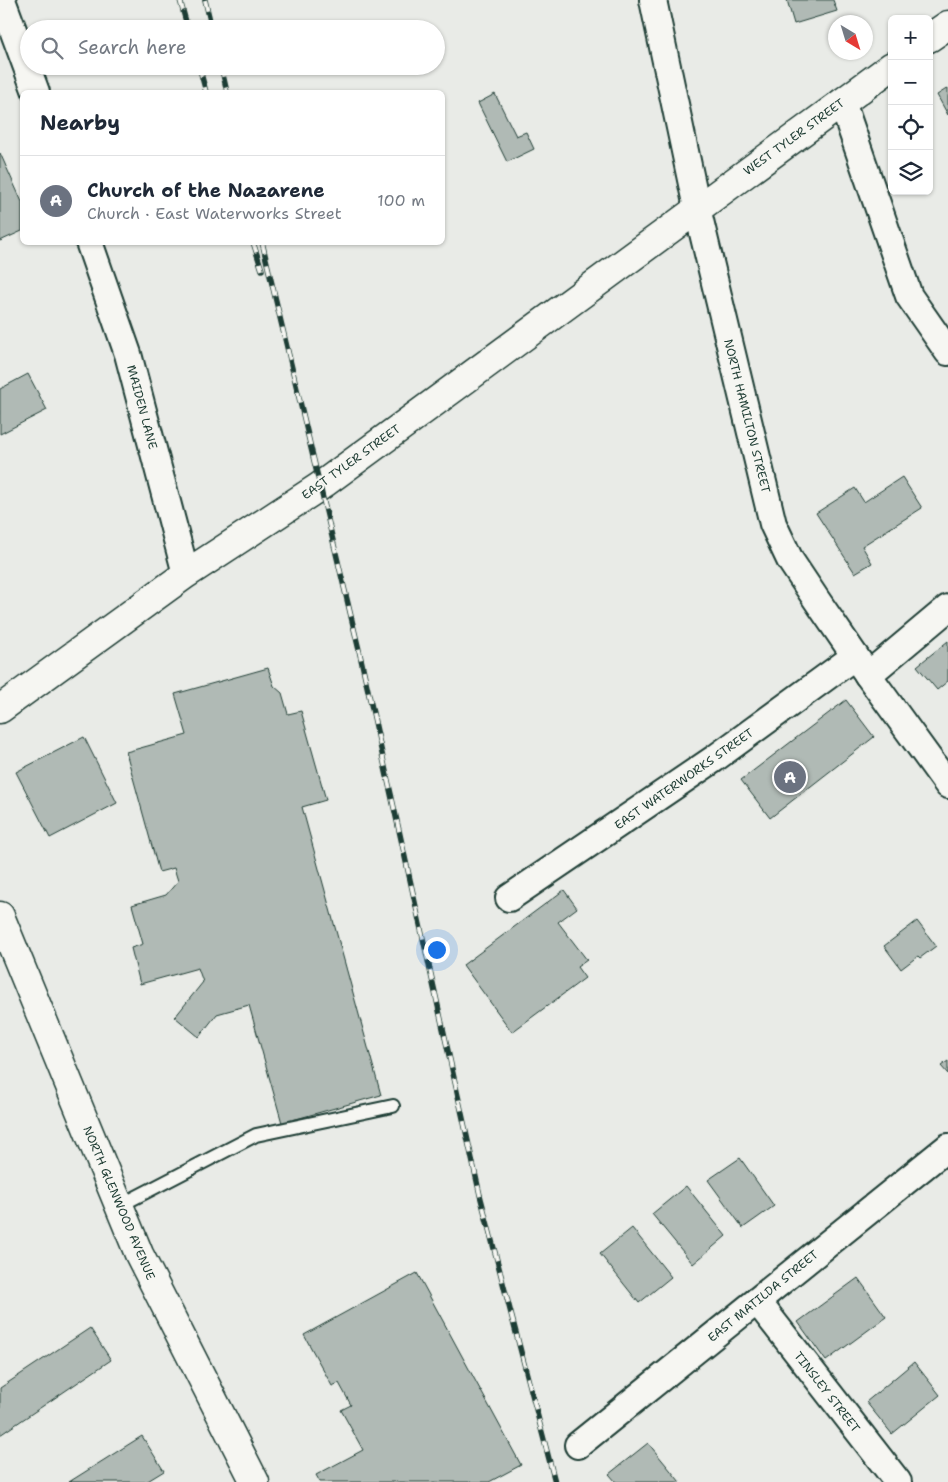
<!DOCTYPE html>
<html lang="en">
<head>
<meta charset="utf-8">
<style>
  :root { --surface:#fff; --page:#f2f2f3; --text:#1f2937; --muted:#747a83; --line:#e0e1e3; --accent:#1f6fb2 }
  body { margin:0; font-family:"Shantell Sans",sans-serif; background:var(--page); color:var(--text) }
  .controls { position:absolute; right:15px; top:15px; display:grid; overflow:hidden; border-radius:8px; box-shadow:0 1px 4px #0004 }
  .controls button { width:45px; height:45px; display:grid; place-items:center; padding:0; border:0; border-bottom:1px solid var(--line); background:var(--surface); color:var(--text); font:25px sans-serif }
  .compass { position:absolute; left:828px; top:15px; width:45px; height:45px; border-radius:50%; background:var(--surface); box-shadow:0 1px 4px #0004; rotate:142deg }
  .you { position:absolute; left:436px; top:949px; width:18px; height:18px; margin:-12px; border:4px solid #fff; border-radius:50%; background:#1a73e8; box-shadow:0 0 0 8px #1a73e833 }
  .badge { display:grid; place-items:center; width:32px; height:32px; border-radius:50%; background:var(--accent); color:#fff; font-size:16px; font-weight:700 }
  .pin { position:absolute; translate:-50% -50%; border:2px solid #fff; box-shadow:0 1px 5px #0006 }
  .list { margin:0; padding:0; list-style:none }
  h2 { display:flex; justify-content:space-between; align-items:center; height:65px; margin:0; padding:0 20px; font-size:21px }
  h2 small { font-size:16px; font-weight:400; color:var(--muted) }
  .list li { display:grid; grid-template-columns:32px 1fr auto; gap:15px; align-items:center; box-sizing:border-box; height:90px; padding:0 20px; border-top:1px solid var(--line) }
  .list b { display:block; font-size:19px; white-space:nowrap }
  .list p { margin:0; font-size:16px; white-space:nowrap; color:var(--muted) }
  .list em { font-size:16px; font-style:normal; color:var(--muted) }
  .icon { flex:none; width:28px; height:28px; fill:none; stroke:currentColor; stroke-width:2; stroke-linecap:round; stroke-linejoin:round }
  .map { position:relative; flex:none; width:948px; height:1482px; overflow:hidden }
  .search { position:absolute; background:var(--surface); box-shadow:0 1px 4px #0004; left:20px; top:20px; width:425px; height:55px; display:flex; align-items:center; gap:12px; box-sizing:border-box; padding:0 18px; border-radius:28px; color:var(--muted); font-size:19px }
  .panel { position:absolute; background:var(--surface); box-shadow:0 1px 4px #0004; left:20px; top:90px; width:425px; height:155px; border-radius:8px }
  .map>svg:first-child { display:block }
  .building { fill:#b0bab5; stroke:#1f3d34 }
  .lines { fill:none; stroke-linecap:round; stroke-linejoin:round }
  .service-casing { stroke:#1f3d34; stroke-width:16 }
  .minor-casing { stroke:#1f3d34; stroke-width:30 }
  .tertiary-casing { stroke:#1f3d34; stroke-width:31 }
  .primary-casing { stroke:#1f3d34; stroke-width:31 }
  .service { stroke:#f6f6f2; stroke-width:12 }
  .minor { stroke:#f6f6f2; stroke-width:26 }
  .tertiary { stroke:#f6f6f2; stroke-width:28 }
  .primary { stroke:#f6f6f2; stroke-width:28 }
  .rail-casing { stroke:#1f3d34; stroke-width:5.5 }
  .rail { stroke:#f6f6f2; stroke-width:4; stroke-dasharray:11; stroke-linecap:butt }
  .labels { text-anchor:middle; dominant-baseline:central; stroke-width:4; stroke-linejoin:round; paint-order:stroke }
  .street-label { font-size:12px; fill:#1f3d34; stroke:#f6f6f2 }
</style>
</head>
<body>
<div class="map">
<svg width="948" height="1482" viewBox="0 0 948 1482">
  <rect width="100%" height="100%" fill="#e9ebe7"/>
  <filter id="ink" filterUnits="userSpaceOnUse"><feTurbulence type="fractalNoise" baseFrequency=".02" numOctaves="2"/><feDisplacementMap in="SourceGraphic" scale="10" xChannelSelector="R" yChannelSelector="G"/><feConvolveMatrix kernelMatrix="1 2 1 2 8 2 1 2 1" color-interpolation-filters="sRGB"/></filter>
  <g filter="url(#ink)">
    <g class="building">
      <polygon points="787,0 833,0 837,11 794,24"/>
      <polygon points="948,88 948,115 937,95"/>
      <polygon points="495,94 516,136 526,132 534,149 507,162 478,103"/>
      <polygon points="0,153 22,202 22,231 0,241"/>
      <polygon points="28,374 47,410 0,434 0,389"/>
      <polygon points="902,477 922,508 862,546 872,563 855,573 816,513 855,488 864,502"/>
      <polygon points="948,641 948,681 937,690 917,666"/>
      <polygon points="268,668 274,686 282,693 288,714 301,711 326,800 302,807 381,1095 282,1123 249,1005 217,1014 199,1037 175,1017 203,982 198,968 140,984 131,948 143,944 132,905 166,895 178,881 174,868 159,872 126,752 187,735 175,694"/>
      <polygon points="846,700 874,737 770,818 741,780"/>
      <polygon points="84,737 117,803 50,838 16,772"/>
      <polygon points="564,890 577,908 558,922 587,960 577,967 585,978 512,1032 463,965"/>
      <polygon points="917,921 936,946 920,958 918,956 901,969 884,946"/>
      <polygon points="948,1061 948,1074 941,1066"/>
      <polygon points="740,1158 774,1206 743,1228 708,1180"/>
      <polygon points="686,1186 726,1236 693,1264 652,1214"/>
      <polygon points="632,1228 671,1277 639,1303 600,1254"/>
      <polygon points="417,1273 521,1465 489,1482 320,1482 316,1475 363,1450 341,1410 351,1405 339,1383 332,1386 304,1335"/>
      <polygon points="858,1278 886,1317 826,1361 798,1322"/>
      <polygon points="90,1328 111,1360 0,1435 0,1388"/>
      <polygon points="914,1362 940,1395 892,1434 866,1402"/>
      <polygon points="142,1436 164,1471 146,1482 69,1482"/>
      <polygon points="648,1443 680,1482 616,1482 609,1474"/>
    </g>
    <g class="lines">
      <g class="service-casing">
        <polyline id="service" points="119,1206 256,1135 393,1106"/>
      </g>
      <g class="minor-casing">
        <g id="minor">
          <polyline points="2,0 36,92"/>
          <polyline points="653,0 697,208 773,524 790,560 816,599 868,675 948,785"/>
          <polyline points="842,102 909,296 948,352"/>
          <polyline points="89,242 128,354 186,574"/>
          <polyline points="868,675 948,608"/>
          <polyline points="509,898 714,759 855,656"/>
          <polyline points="757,1301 898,1482"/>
          <polyline points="578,1445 948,1147"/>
        </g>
      </g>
      <g class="tertiary-casing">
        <g id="tertiary">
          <polyline points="929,38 948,25"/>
          <polyline points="0,709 186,574 319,487 892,66"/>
        </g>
      </g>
      <g class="primary-casing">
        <polyline id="primary" points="0,916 139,1254 255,1482"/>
      </g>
      <use href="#service" class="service"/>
      <use href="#minor" class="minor"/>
      <use href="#tertiary" class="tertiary"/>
      <use href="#primary" class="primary"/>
      <g class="rail-casing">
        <g id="rail">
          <polyline points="180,0 188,29"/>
          <polyline points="205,0 212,29"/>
          <polyline points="199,66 206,92"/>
          <polyline points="221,66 227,92"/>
          <polyline points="253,242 262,270"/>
          <polyline points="262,242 359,650 480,1195 555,1482"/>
        </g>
      </g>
      <use href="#rail" class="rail"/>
    </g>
  </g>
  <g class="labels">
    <g class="street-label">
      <text transform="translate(794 137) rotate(-36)">WEST TYLER STREET</text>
      <text transform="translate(142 407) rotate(75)">MAIDEN LANE</text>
      <text transform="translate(747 416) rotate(76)">NORTH HAMILTON STREET</text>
      <text transform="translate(351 462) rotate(-36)">EAST TYLER STREET</text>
      <text transform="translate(684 779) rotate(-35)">EAST WATERWORKS STREET</text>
      <text transform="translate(119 1203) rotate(67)">NORTH GLENWOOD AVENUE</text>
      <text transform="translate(763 1296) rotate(-39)">EAST MATILDA STREET</text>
      <text transform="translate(827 1392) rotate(52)">TINSLEY STREET</text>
    </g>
  </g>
</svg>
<div class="controls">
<button>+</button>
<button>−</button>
<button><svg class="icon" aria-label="locate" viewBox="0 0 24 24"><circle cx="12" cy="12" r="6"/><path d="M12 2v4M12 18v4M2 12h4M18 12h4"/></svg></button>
<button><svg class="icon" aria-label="layers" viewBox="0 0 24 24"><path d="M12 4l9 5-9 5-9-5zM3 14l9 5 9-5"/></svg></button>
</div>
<svg class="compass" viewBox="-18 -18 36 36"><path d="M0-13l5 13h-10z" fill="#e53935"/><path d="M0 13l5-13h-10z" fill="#747a83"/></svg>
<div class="you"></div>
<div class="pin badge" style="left:790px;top:777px;background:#6b7280">A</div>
<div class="search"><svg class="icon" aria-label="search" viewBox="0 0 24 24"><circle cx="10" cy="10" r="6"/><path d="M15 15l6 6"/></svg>Search here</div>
<section class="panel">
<h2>Nearby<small></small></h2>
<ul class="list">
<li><span class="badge" style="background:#6b7280">A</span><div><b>Church of the Nazarene</b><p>Church · East Waterworks Street</p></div><em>100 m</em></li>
</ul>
</section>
</div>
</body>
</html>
